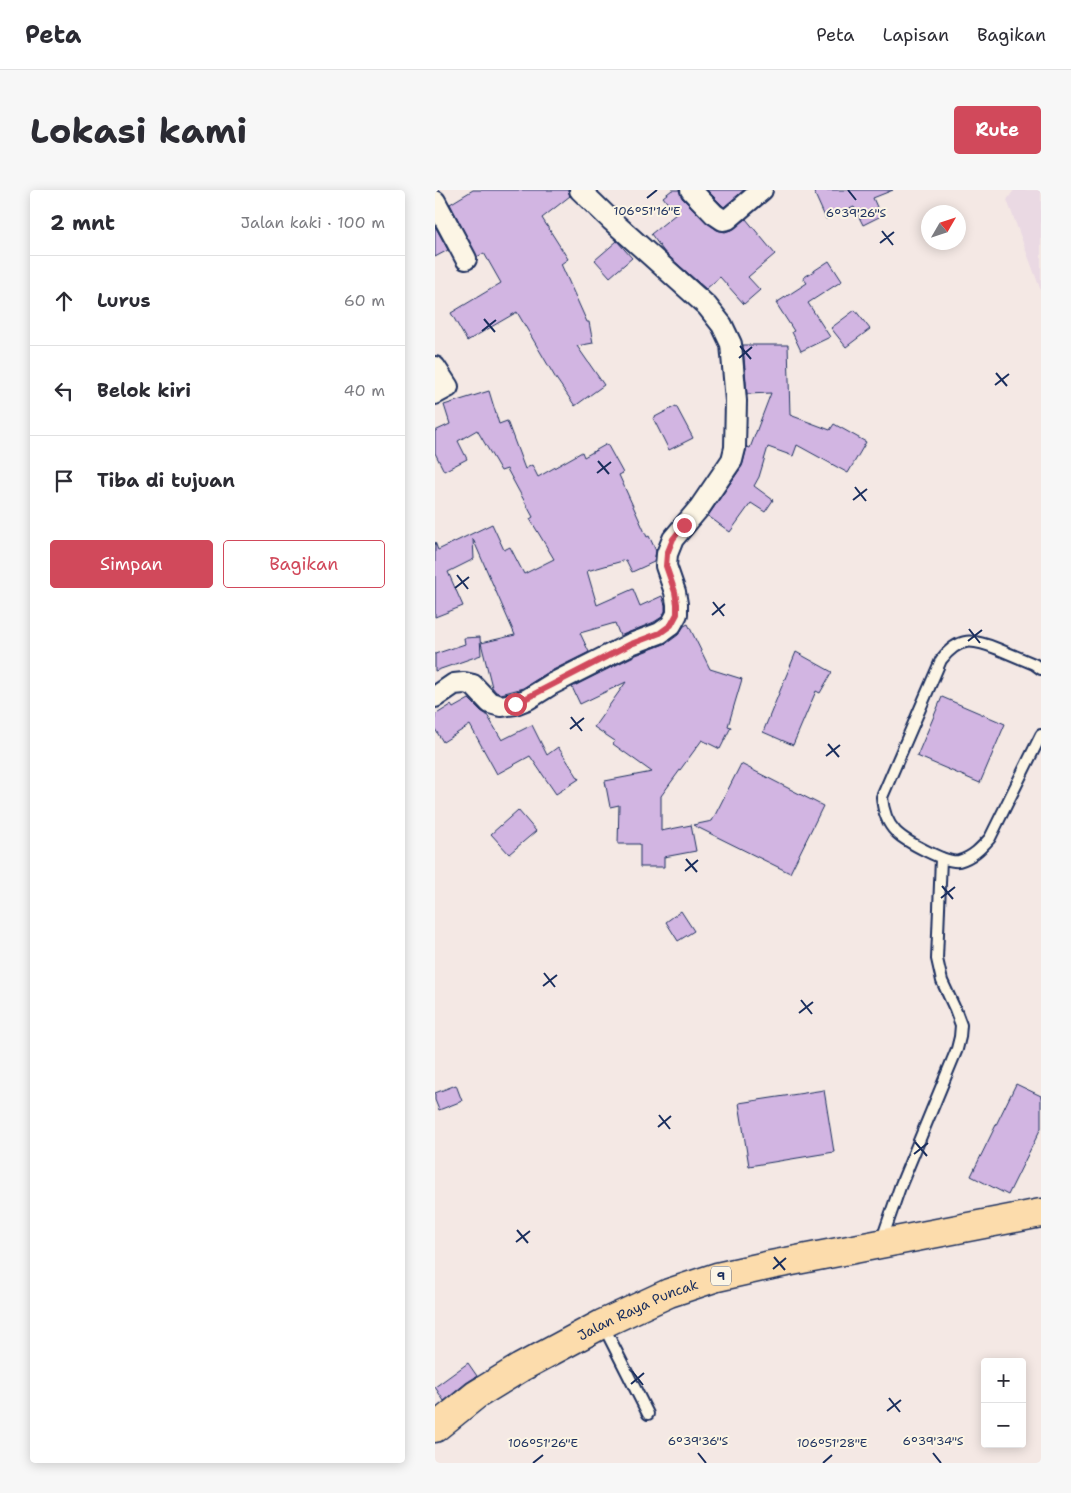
<!DOCTYPE html>
<html lang="id">
<head>
<meta charset="utf-8">
<style>
  :root { --surface:#fff; --page:#f7f7f7; --text:#2b2b33; --muted:#7c7c81; --line:#e1e1e2; --accent:#d1495b }
  body { margin:0; font-family:"Shantell Sans",sans-serif; background:var(--page); color:var(--text) }
  .controls { position:absolute; right:15px; bottom:15px; display:grid; overflow:hidden; border-radius:5px; box-shadow:0 2px 12px #0003 }
  .controls button { width:45px; height:45px; display:grid; place-items:center; padding:0; border:0; border-bottom:1px solid var(--line); background:var(--surface); color:var(--text); font:25px sans-serif }
  .compass { position:absolute; left:486px; top:15px; width:45px; height:45px; border-radius:50%; background:var(--surface); box-shadow:0 2px 12px #0003; rotate:51deg }
  .stop { position:absolute; width:15px; height:15px; margin:-11px; border:4px solid #d1495b; border-radius:50%; background:#fff }
  .stop.end { background:#d1495b; border-color:#fff; box-shadow:0 1px 5px #0008 }
  .list { margin:0; padding:0; list-style:none }
  h2 { display:flex; justify-content:space-between; align-items:center; height:65px; margin:0; padding:0 20px; font-size:21px }
  h2 small { font-size:16px; font-weight:400; color:var(--muted) }
  .list li { display:grid; grid-template-columns:32px 1fr auto; gap:15px; align-items:center; box-sizing:border-box; height:90px; padding:0 20px; border-top:1px solid var(--line) }
  .list b { display:block; font-size:19px; white-space:nowrap }
  .list em { font-size:16px; font-style:normal; color:var(--muted) }
  .actions { display:flex; gap:10px; padding:15px 20px }
  .actions a { flex:1; padding:11px 0; border:1px solid var(--accent); border-radius:5px; text-align:center; font-size:18px; color:var(--accent) }
  .actions .main { background:var(--accent); color:#fff }
  .icon { flex:none; width:28px; height:28px; fill:none; stroke:currentColor; stroke-width:2; stroke-linecap:round; stroke-linejoin:round }
  .map { position:relative; flex:none; width:606px; height:1273px; overflow:hidden; border-radius:5px }
  header { display:flex; align-items:center; gap:30px; box-sizing:border-box; height:70px; padding:0 25px; background:var(--surface); border-bottom:1px solid var(--line) }
  header strong { font-size:24px }
  nav { display:flex; gap:28px; margin-inline-start:auto; font-size:18px }
  .intro { display:flex; align-items:center; justify-content:space-between; box-sizing:border-box; height:120px; padding:0 30px }
  h1 { margin:0; font-size:35px }
  .button { padding:12px 22px; border-radius:5px; background:var(--accent); color:#fff; font-size:18px; font-weight:700 }
  main { display:flex; gap:30px; padding:0 30px }
  aside { flex:1; background:var(--surface); border-radius:5px; box-shadow:0 2px 12px #0003 }
  .map>svg:first-child { display:block }
  .built { fill:#ead9e3 }
  .building { fill:#d2b5e2; stroke:#1b2f5e }
  .lines { fill:none; stroke-linecap:round; stroke-linejoin:round }
  .lane-casing { stroke:#1b2f5e; stroke-width:14 }
  .street-casing { stroke:#1b2f5e; stroke-width:24 }
  .highway-casing { stroke:#1b2f5e; stroke-width:31 }
  .lane { stroke:#fcf5e5; stroke-width:10 }
  .street { stroke:#fcf5e5; stroke-width:20 }
  .highway { stroke:#fcdcac; stroke-width:28 }
  .route { stroke:#d1495b; stroke-width:6 }
  .ticks { fill:none; stroke:#1b2f5e; stroke-width:2 }
  .labels { text-anchor:middle; dominant-baseline:central; stroke-width:4; stroke-linejoin:round; paint-order:stroke }
  .shield { fill:#fcf5e5; stroke:#5e6a86; stroke-width:1 }
  .shield-label { font-size:12px; font-weight:bold; fill:#1b2f5e }
  .street-label { font-size:14px; fill:#1b2f5e; stroke:#fcf5e5 }
  .ticks-label { font-size:12px; text-anchor:middle; fill:#1b2f5e; stroke:#fcf5e5; stroke-width:4; stroke-linejoin:round; paint-order:stroke }
</style>
</head>
<body>
<header>
<strong>Peta</strong>
<nav><a>Peta</a><a>Lapisan</a><a>Bagikan</a></nav>
</header>
<div class="intro"><h1>Lokasi kami</h1><a class="button">Rute</a></div>
<main>
<aside>
<h2>2 mnt<small>Jalan kaki · 100 m</small></h2>
<ul class="list">
<li><svg class="icon" aria-label="ahead" viewBox="0 0 24 24"><path d="M12 20V5M6 11l6-6 6 6"/></svg><div><b>Lurus</b></div><em>60 m</em></li>
<li><svg class="icon" aria-label="left" viewBox="0 0 24 24"><path d="M17 20v-9H6M10 6l-5 5 5 5"/></svg><div><b>Belok kiri</b></div><em>40 m</em></li>
<li><svg class="icon" aria-label="arrive" viewBox="0 0 24 24"><path d="M6 21V4h12l-3 4 3 4H6"/></svg><div><b>Tiba di tujuan</b></div></li>
</ul>
<div class="actions"><a class="main">Simpan</a><a>Bagikan</a></div>
</aside>
<div class="map">
<svg width="606" height="1273" viewBox="0 0 606 1273">
  <rect width="100%" height="100%" fill="#f4e8e4"/>
  <filter id="ink" filterUnits="userSpaceOnUse"><feTurbulence type="fractalNoise" baseFrequency=".02" numOctaves="2"/><feDisplacementMap in="SourceGraphic" scale="10" xChannelSelector="R" yChannelSelector="G"/><feConvolveMatrix kernelMatrix="1 2 1 2 8 2 1 2 1" color-interpolation-filters="sRGB"/></filter>
  <g filter="url(#ink)">
    <polygon class="built" points="579,0 606,0 606,101 572,10"/>
    <g class="building">
      <polygon points="38,0 133,0 135,6 107,28 133,69 126,74 152,132 154,132 158,153 142,156 169,195 140,216 120,187 82,122 32,151 16,123 66,93 49,63 42,67 15,14"/>
      <polygon points="237,0 244,0 247,8 271,32 282,40 290,42 296,40 311,29 340,64 313,87 325,100 309,114 285,87 271,99 230,63 216,44 241,24 228,7"/>
      <polygon points="272,0 309,0 289,17"/>
      <polygon points="378,0 458,0 438,8 446,26 428,35 419,17 391,29"/>
      <polygon points="0,36 13,60 0,67"/>
      <polygon points="182,51 197,68 175,87 160,70"/>
      <polygon points="394,71 407,91 373,113 395,147 366,161 357,142 359,141 341,113 372,93 368,88"/>
      <polygon points="420,120 435,139 411,157 396,138"/>
      <polygon points="308,155 353,155 355,225 395,240 399,234 431,252 413,283 362,255 358,266 333,257 324,287 319,296 338,310 330,322 316,313 295,342 273,326 307,276 312,257 315,258 336,203 312,204"/>
      <polygon points="54,201 64,234 72,231 90,279 97,275 103,287 147,262 149,267 172,254 188,283 184,285 212,347 214,346 221,361 219,372 197,382 191,370 152,381 162,415 198,399 205,416 227,406 230,415 230,421 227,427 219,432 185,446 180,433 145,443 154,462 112,483 88,498 66,504 61,502 57,497 46,453 80,445 38,349 39,369 13,382 28,416 0,427 0,352 3,360 57,334 69,360 75,357 89,384 119,369 95,329 98,327 72,279 66,281 42,240 23,251 32,269 9,281 0,263 0,241 15,234 9,215"/>
      <polygon points="241,216 258,248 234,260 218,228"/>
      <polygon points="253,434 275,479 307,489 293,536 296,537 285,559 267,550 226,606 226,641 256,635 261,661 229,667 229,677 205,677 205,654 183,654 184,615 175,617 170,591 217,582 178,554 180,551 159,537 191,492 145,514 137,497 201,465 232,453 243,445 249,436"/>
      <polygon points="45,447 46,465 0,481 0,464 30,454 29,448"/>
      <polygon points="361,462 397,482 385,503 381,501 358,555 328,542"/>
      <polygon points="507,507 570,534 545,593 482,566"/>
      <polygon points="34,509 46,521 52,525 67,550 97,535 112,565 123,557 144,589 121,604 95,566 62,584 35,535 8,552 0,539 0,525 16,515 18,518"/>
      <polygon points="306,574 388,616 355,683 258,635 277,631"/>
      <polygon points="83,620 101,641 74,664 56,644"/>
      <polygon points="246,721 259,741 243,751 231,732"/>
      <polygon points="581,894 606,906 606,938 573,1005 536,986"/>
      <polygon points="21,895 27,911 4,920 0,910 0,903"/>
      <polygon points="389,900 399,962 314,976 304,913"/>
      <polygon points="33,1173 42,1186 31,1193 9,1211 0,1197"/>
    </g>
    <g class="lines">
      <g class="lane-casing">
        <g id="lane">
          <path d="M606,479L599,474C587,469 575,464 563,459C538,449 524,446 506,470L447,607C448,620 452,633 461,642C470,651 512,674 524,671C538,667 546,658 555,648L606,545"/>
          <polyline points="446,1052 465,997 522,859 525,847 526,835 520,819 507,791 502,769 506,668"/>
          <polyline points="168,1135 213,1224"/>
        </g>
      </g>
      <g class="street-casing">
        <g id="street">
          <polyline points="256,0 279,24 288,30 293,29 327,0"/>
          <polyline points="0,11 31,69"/>
          <polyline points="0,177 13,197 0,204"/>
          <polyline points="0,507 19,494 29,493 38,495 55,513 66,516 80,514 93,509 117,494 196,454 225,443 236,435 242,424 242,414 240,402 231,376 232,364 238,349 265,317 297,270 300,258 301,211 296,154 287,135 272,116 176,30 145,0"/>
        </g>
      </g>
      <g class="highway-casing">
        <g id="highway">
          <path id="s1" d="M0,1238L41,1205L85,1178L167,1134L234,1103L282,1087L336,1075L606,1023"/>
        </g>
      </g>
      <use href="#lane" class="lane"/>
      <use href="#street" class="street"/>
      <use href="#highway" class="highway"/>
    </g>
  </g>
  <g class="lines" filter="url(#ink)">
    <polyline class="route" points="80,514 196,454 225,443 236,435 242,424 242,414 240,402 231,376 232,364 238,349 249,335"/>
  </g>
  <path class="ticks" d="M413,0L421,10M212,8L222,0M447,41L458,55M445,53L459,42M49,129L60,142M47,141L61,130M305,156L316,169M304,168L317,157M561,183L572,196M560,195L574,184M163,271L174,284M162,283L176,272M420,297L431,311M418,310L432,299M22,385L33,399M20,398L34,387M278,412L289,426M277,425L290,414M534,439L545,453M533,451L547,440M136,527L147,541M135,539L149,528M393,554L404,567M391,566L405,555M251,669L262,682M250,681L263,670M507,696L518,709M506,708L520,697M109,783L120,797M108,796L122,785M366,810L377,824M364,823L378,812M224,925L235,939M223,937L236,926M480,952L492,966M479,964L493,953M82,1040L93,1053M81,1052L95,1041M339,1067L350,1080M338,1079L351,1068M197,1181L208,1195M196,1194L209,1183M454,1208L465,1222M452,1221L466,1210M263,1263L271,1273M498,1263L506,1273M98,1273L108,1265M388,1273L397,1265"/>
  <g class="labels">
    <rect class="shield" x="276" y="1076.5" width="20" height="19" rx="4"/>
    <g class="shield-label">
      <text x="286" y="1086">9</text>
    </g>
    <g class="street-label">
      <text stroke="none"><textPath href="#s1" startOffset="236">Jalan Raya Puncak</textPath></text>
    </g>
  </g>
  <g class="ticks-label">
    <text x="212" y="25">106°51'16"E</text>
    <text x="421" y="27">6°39'26"S</text>
    <text x="263" y="1255">6°39'36"S</text>
    <text x="498" y="1255">6°39'34"S</text>
    <text x="108" y="1257">106°51'26"E</text>
    <text x="397" y="1257">106°51'28"E</text>
  </g>
</svg>
<div class="controls">
<button>+</button>
<button>−</button>
</div>
<svg class="compass" viewBox="-18 -18 36 36"><path d="M0-13l5 13h-10z" fill="#e53935"/><path d="M0 13l5-13h-10z" fill="#7c7c81"/></svg>
<div class="stop" style="left:80px;top:514px"></div>
<div class="stop end" style="left:249px;top:335px"></div>
</div>
</main>
</body>
</html>
